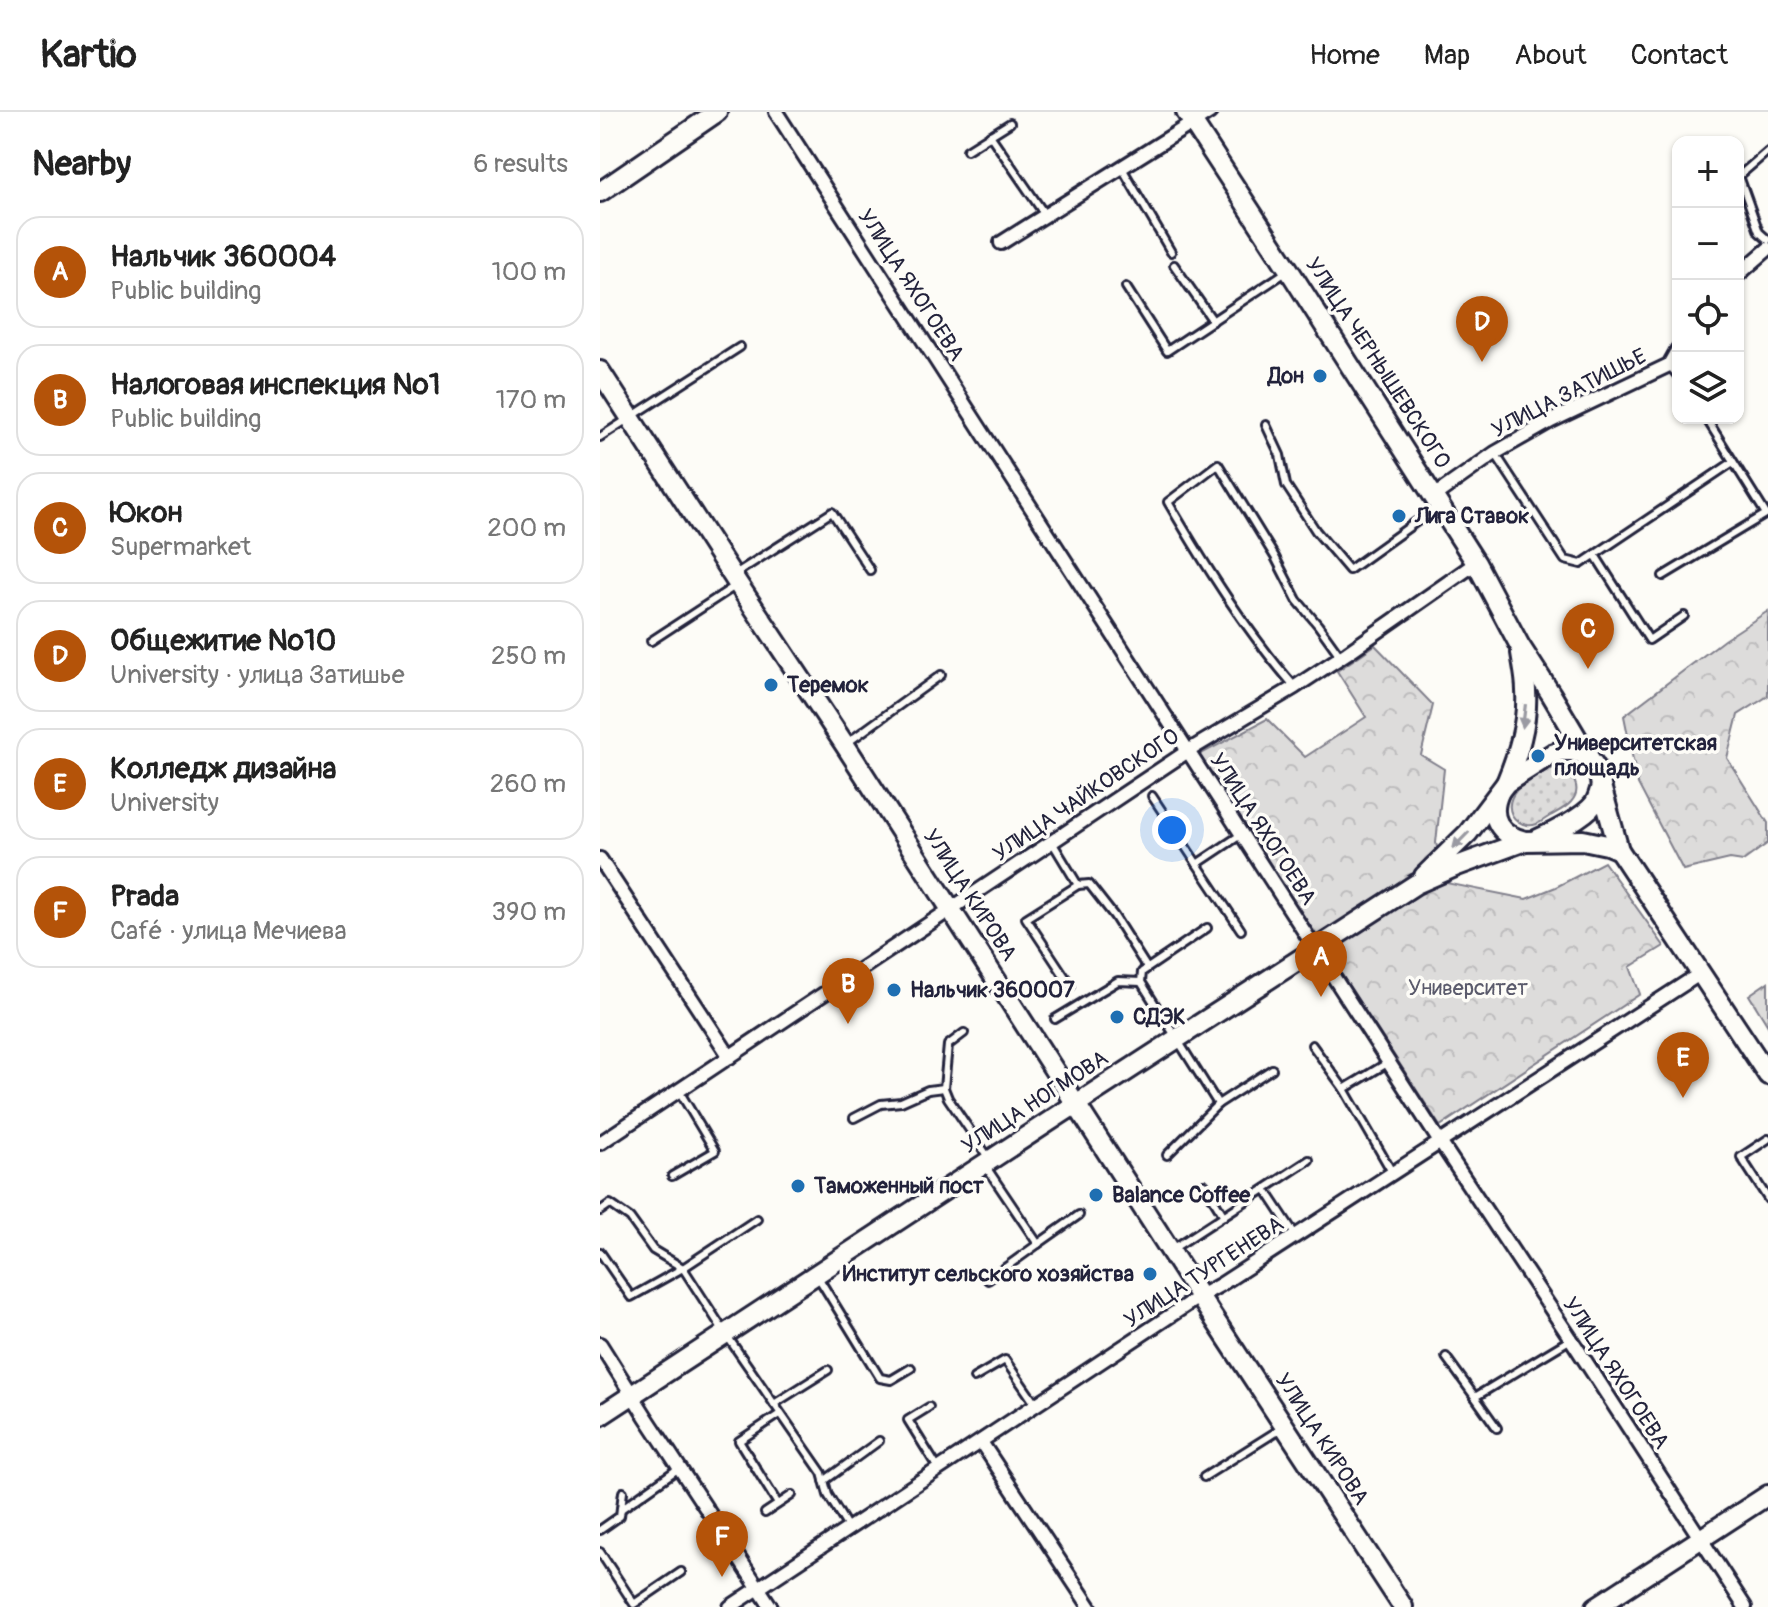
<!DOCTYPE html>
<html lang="en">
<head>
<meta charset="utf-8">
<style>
  :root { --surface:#fff; --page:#f6f6f6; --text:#222; --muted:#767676; --line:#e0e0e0; --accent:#b45309 }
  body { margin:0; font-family:Pangolin,sans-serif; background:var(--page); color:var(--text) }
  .controls { position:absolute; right:24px; top:24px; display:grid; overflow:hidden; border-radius:16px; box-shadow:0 2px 6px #0004 }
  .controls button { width:72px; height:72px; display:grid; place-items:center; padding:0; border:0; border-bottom:2px solid var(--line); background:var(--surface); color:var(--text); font:40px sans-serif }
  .you { position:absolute; left:572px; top:718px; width:28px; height:28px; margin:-20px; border:6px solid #fff; border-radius:50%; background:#1a73e8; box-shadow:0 0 0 12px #1a73e833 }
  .badge { display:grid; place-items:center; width:52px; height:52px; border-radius:50%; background:var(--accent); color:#fff; font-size:26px; font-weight:700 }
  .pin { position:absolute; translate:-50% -66px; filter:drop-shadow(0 2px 4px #0008) }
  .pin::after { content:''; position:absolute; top:42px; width:28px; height:24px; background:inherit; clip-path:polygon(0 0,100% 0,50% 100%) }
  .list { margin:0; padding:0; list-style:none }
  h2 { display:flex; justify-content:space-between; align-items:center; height:104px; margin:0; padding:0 32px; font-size:34px }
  h2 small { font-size:26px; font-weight:400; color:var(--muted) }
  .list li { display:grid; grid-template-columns:52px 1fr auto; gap:24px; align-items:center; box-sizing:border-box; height:112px; margin:0 16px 16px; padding:0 16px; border:2px solid var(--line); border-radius:24px }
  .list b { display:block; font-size:30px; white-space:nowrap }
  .list p { margin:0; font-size:26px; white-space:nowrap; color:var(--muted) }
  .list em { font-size:26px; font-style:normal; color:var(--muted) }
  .icon { flex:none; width:44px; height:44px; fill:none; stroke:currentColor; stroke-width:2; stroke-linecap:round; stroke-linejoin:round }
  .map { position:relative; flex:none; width:1168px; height:1495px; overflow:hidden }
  header { display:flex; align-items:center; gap:48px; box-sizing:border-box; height:112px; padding:0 40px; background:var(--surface); border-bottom:2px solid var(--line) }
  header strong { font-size:38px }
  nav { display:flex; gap:44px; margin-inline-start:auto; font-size:28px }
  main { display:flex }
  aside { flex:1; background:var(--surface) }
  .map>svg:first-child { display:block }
  .grass { fill:url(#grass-dots); stroke:#807f8b; stroke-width:2 }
  .park { fill:url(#park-crowns); stroke:#807f8b; stroke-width:2 }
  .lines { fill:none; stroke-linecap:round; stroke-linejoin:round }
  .lane-casing { stroke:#22223b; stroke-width:12 }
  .street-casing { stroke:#22223b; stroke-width:18 }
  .secondary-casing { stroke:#22223b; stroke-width:24 }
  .lane { stroke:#fdfcf7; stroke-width:6 }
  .street { stroke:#fdfcf7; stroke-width:12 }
  .secondary { stroke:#fdfcf7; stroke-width:18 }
  .oneway { fill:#9a9aa2 }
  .poi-dot { fill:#1f6fb2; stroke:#fdfcf7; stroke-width:3 }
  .labels { text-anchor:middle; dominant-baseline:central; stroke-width:7; stroke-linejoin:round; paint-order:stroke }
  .street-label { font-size:22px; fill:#22223b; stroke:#fdfcf7 }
  .poi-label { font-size:22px; font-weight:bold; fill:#22223b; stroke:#fdfcf7; text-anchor:start }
  .park-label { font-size:22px; fill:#5a5a6b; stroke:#fdfcf7 }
</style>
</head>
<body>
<header>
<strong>Kartio</strong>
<nav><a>Home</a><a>Map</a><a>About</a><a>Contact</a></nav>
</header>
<main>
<aside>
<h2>Nearby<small>6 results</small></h2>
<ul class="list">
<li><span class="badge">A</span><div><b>Нальчик 360004</b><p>Public building</p></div><em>100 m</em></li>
<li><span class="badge">B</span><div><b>Налоговая инспекция №1</b><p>Public building</p></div><em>170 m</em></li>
<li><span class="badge">C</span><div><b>Юкон</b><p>Supermarket</p></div><em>200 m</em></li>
<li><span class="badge">D</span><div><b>Общежитие №10</b><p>University · улица Затишье</p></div><em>250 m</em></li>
<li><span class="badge">E</span><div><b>Колледж дизайна</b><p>University</p></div><em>260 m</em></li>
<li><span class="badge">F</span><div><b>Prada</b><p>Café · улица Мечиева</p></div><em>390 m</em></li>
</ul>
</aside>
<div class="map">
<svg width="1168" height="1495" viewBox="0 0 1168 1495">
  <defs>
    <pattern id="grass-dots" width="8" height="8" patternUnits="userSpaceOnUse" patternTransform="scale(2)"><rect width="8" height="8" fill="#dddcdb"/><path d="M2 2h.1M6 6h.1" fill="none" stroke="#bdbcbd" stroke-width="1.8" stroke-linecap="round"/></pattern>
    <pattern id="park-crowns" width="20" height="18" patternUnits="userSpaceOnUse" patternTransform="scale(2)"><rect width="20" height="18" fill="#dddcdb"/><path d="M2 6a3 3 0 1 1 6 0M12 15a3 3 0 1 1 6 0" fill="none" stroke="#bdbcbd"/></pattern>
  </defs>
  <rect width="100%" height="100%" fill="#fdfcf7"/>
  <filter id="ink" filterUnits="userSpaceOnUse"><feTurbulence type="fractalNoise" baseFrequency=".0125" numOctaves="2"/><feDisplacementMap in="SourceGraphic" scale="16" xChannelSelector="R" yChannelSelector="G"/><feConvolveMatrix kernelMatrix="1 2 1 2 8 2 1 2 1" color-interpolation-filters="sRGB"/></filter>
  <g filter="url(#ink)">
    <path class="grass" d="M959,656C973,661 983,677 971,690C966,696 957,700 950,704C943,708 936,715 927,713C921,712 915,708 912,703C900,680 940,656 959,656Z"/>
    <g class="park">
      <polygon points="1168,499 1168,584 1138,603 1127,646 1168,711 1168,731 1143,749 1130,747 1083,758 1038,672 1024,604 1124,528"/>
      <polygon points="775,533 833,593 821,643 844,657 836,731 846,771 926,787 956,775 1004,750 1064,834 1030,855 1040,882 840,1014 599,643 667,607 705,645 766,605 737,559"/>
      <polygon points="1168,870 1168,914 1149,883"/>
    </g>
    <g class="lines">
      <g class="lane-casing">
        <g id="lane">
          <polyline points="390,23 445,103"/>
          <polyline points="367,38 410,11"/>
          <polyline points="1168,39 1139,64 1159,120 1168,128"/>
          <polyline points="522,56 571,140"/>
          <polyline points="574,153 613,209"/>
          <polyline points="526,175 567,239 686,160"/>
          <polyline points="1069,253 1078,264"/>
          <polyline points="666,313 680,343 686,373 716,419 749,458 837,395"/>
          <polyline points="0,325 140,235"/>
          <polyline points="895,341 965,448 981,452 1133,350"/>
          <polyline points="995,443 1049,528 1084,504"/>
          <polyline points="135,462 232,400 270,458"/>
          <polyline points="1063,464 1166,402 1106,306"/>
          <polyline points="51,529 135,474"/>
          <path d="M695,575C646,519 606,455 568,390L618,352L675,445L697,488L718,513L741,545"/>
          <polyline points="247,631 341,563"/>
          <polyline points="552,684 597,752"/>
          <polyline points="452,730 478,773 489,772 514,804 547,856"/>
          <polyline points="641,818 597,752 642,722"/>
          <polyline points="471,874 426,806 478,773"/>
          <polyline points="455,907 518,869 541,870"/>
          <polyline points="364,921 348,933 344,976 348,986 388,1045"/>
          <polyline points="712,933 744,977 789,950"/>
          <polyline points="744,977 792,1060"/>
          <polyline points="618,992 672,957"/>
          <polyline points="254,1006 281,992 301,990 328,978 344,976"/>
          <polyline points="1168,1027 1141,1045 1168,1087"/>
          <polyline points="567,1043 618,992 541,870 542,860 607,816"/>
          <polyline points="386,1055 438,1132 388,1168"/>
          <polyline points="72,1064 115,1039 79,979"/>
          <polyline points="604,1072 624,1104"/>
          <polyline points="665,1077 696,1124"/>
          <polyline points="0,1099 10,1092 30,1106 53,1138 83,1156 31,1185 0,1140"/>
          <polyline points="157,1107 83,1156 125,1221 222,1361 228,1383 249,1417"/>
          <polyline points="438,1132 479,1103"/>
          <polyline points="571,1138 709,1048"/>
          <polyline points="218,1165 280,1266 291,1268 311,1256"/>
          <polyline points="846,1245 875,1285"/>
          <polyline points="374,1266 405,1248 436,1293"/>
          <polyline points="174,1292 228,1258"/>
          <polyline points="329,1295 308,1308 339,1358"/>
          <polyline points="897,1316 875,1285 971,1227"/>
          <polyline points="604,1365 682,1316"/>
          <polyline points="224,1369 279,1329"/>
          <polyline points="178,1392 139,1329 180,1302"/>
          <polyline points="21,1397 79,1356"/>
          <polyline points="165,1401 192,1383"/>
          <polyline points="0,1418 20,1404 23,1380"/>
          <polyline points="0,1440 34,1492 81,1460"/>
        </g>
      </g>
      <g class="street-casing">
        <g id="street">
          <polyline points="176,0 840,1030 971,1227 1145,1495"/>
          <polyline points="401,131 610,0"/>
          <polyline points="1138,163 1168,137"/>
          <polyline points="834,384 895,341 951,309 1069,253 1078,237"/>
          <polyline points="0,747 130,945"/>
          <polyline points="0,1031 588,639 695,575 747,541 876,451"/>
          <polyline points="0,1232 46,1305 171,1495"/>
          <polyline points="381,1330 490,1495"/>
          <polyline points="130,1495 600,1184 620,1173 1101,861"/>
        </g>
      </g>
      <g class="secondary-casing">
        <g id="secondary">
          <path d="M586,0L689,158L876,451L920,534L951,582L989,646C997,655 999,662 1001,674L1019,738L1168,963"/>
          <polyline points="0,80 117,0"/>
          <polyline points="0,259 138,472 245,633 611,1202 803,1495"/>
          <path d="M906,671C918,642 928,611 926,579C926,566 923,554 921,541"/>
          <path d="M899,681C888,706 900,723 925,729"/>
          <path d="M938,727C954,720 984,705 994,692C998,686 999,680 1001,674"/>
          <polyline points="824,764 868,721 906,671 952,642 961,639 971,639 980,641 989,646"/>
          <polyline points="0,1304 459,1003 816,772 857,754 925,729 983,728 1007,733 1019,738"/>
          <polyline points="996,1495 1168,1383"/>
        </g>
      </g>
      <use href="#lane" class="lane"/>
      <use href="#street" class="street"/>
      <use href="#secondary" class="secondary"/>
    </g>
    <defs><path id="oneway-solid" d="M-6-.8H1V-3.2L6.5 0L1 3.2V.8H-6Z" transform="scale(2)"/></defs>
    <g class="oneway">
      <use href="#oneway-solid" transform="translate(924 604) rotate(97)"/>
      <use href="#oneway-solid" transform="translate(861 728) rotate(134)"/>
    </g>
  </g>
  <g class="poi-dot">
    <circle cx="720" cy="264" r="8"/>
    <circle cx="799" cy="404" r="8"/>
    <circle cx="171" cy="573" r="8"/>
    <circle cx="938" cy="644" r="8"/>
    <circle cx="294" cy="878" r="8"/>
    <circle cx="517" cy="905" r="8"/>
    <circle cx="198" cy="1074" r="8"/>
    <circle cx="496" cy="1083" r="8"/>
    <circle cx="550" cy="1162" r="8"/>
  </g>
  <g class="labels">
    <g class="street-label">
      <text transform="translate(311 173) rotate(57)">УЛИЦА ЯХОГОЕВА</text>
      <text transform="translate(778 251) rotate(57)">УЛИЦА ЧЕРНЫШЕВСКОГО</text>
      <text transform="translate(969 281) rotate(-27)">УЛИЦА ЗАТИШЬЕ</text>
      <text transform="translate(486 683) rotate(-34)">УЛИЦА ЧАЙКОВСКОГО</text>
      <text transform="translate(663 717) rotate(57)">УЛИЦА ЯХОГОЕВА</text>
      <text transform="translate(370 783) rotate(57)">УЛИЦА КИРОВА</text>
      <text transform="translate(435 990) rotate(-33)">УЛИЦА НОГМОВА</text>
      <text transform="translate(604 1160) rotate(-33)">УЛИЦА ТУРГЕНЕВА</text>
      <text transform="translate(1016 1261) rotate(57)">УЛИЦА ЯХОГОЕВА</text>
      <text transform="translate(722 1327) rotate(57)">УЛИЦА КИРОВА</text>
    </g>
    <g class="poi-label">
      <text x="704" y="264" text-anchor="end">Дон</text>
      <text x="815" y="404">Лига Ставок</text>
      <text x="187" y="573">Теремок</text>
      <text x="954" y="631">Университетская<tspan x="954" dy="25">площадь</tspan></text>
      <text x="310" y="878">Нальчик 360007</text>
      <text x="533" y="905">СДЭК</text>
      <text x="214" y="1074">Таможенный пост</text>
      <text x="512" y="1083">Balance Coffee</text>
      <text x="534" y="1162" text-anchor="end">Институт сельского хозяйства</text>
    </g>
    <g class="park-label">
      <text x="868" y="876">Университет</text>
    </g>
  </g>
</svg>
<div class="controls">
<button>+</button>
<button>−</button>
<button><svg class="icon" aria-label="locate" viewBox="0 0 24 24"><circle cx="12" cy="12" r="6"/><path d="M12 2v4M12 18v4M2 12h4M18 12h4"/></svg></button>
<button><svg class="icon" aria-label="layers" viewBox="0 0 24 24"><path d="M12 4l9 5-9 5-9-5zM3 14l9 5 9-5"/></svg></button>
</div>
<div class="you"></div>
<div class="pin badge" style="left:721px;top:885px">A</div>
<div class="pin badge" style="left:248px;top:912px">B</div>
<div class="pin badge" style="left:988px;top:557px">C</div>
<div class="pin badge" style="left:882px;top:250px">D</div>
<div class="pin badge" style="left:1083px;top:986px">E</div>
<div class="pin badge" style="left:122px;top:1465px">F</div>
</div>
</main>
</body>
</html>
